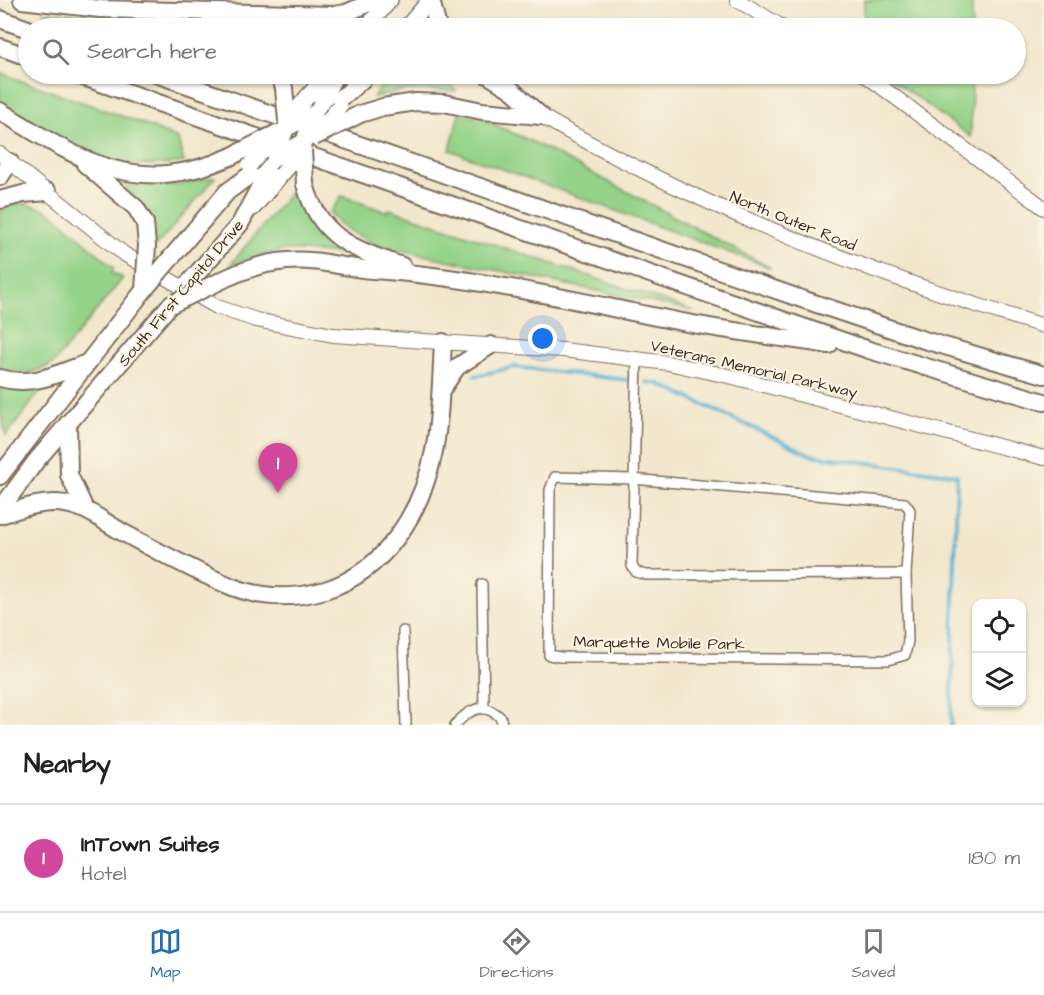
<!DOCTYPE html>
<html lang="en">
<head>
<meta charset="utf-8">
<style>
  :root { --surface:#fff; --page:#f2f2f2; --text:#222; --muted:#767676; --line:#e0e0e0; --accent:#1f6fb2 }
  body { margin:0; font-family:"Architects Daughter",sans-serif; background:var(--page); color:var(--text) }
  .controls { position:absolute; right:18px; bottom:18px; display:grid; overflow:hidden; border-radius:12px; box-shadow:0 2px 4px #0004 }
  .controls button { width:54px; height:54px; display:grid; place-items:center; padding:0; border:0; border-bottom:2px solid var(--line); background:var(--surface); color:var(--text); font:30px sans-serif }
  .you { position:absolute; left:543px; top:339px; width:21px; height:21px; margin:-15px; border:4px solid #fff; border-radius:50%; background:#1a73e8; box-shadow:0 0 0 9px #1a73e833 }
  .badge { display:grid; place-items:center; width:39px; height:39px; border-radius:50%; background:var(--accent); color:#fff; font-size:20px; font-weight:700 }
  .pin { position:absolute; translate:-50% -50px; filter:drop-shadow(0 2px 3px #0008) }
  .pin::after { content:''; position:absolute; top:32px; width:21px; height:18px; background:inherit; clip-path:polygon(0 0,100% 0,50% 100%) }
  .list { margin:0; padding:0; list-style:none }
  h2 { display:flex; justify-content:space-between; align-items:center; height:78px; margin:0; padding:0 24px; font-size:26px }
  h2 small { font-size:20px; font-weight:400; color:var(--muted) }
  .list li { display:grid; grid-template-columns:39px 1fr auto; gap:18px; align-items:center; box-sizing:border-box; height:108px; padding:0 24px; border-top:2px solid var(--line) }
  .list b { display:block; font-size:22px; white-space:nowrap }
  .list p { margin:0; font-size:20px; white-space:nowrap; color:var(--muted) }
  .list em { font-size:20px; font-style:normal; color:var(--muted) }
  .icon { flex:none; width:33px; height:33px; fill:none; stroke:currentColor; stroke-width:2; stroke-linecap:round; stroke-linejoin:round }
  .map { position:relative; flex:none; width:1044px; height:725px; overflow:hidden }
  .search { position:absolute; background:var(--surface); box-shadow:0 2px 4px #0004; left:18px; right:18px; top:18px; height:66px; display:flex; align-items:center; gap:15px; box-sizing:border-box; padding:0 21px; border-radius:33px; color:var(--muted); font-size:22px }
  .sheet { height:186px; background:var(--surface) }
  nav { display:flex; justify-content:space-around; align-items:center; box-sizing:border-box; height:84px; border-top:2px solid var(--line); background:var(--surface); font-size:16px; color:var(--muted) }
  nav a { display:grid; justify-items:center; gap:3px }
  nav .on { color:var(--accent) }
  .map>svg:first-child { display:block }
  .green { fill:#94d389; stroke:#687e54; stroke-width:1.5 }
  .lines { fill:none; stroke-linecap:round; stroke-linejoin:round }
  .stream { stroke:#57b1d5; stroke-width:4 }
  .street-casing { stroke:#7b6c5b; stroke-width:12 }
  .secondary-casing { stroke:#7b6c5b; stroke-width:16 }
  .primary-casing { stroke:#7b6c5b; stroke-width:18 }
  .highway-casing { stroke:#7b6c5b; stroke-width:20 }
  .street { stroke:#fff; stroke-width:9 }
  .secondary { stroke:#fff; stroke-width:14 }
  .primary { stroke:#fff; stroke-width:15 }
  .highway { stroke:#fff; stroke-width:16 }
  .primary-bridge-casing { stroke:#7b6c5b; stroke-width:18; stroke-linecap:butt }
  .highway-bridge-casing { stroke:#7b6c5b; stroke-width:20; stroke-linecap:butt }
  .primary-bridge { stroke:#fff; stroke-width:15 }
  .highway-bridge { stroke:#fff; stroke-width:16 }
  .labels { text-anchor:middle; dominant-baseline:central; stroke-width:4.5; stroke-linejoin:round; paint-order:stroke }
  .street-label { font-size:16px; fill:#3b2a1e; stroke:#fcf5e5 }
</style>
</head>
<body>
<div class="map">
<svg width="1044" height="725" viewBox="0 0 1044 725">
  <rect width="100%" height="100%" fill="#fcf5e5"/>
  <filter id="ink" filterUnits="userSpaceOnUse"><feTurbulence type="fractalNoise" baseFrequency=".0167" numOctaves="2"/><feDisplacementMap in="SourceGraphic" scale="12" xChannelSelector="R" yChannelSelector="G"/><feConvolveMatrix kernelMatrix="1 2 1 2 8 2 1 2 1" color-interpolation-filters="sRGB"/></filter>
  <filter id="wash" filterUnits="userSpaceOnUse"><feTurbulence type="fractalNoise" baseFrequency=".008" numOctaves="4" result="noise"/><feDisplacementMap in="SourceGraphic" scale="24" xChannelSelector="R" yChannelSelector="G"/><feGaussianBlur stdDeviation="1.35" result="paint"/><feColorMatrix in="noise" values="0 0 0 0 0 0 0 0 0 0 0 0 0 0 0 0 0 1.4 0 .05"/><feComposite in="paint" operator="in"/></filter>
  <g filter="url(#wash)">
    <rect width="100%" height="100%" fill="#f2e7cc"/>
    <g class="green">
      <rect x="864" y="0" width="108" height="28"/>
      <polygon points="42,12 185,22 219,28 92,28"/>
      <polygon points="251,21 348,20 348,21 342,28 261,28"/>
      <path d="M0,73L141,123L178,139L184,162C167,164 150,166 133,164C85,159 40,127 0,102Z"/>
      <polygon points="391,74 440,74 456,91 408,90 373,97"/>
      <polygon points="885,74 972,74 971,137"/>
      <polygon points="459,113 482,119 535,143 771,268 450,150"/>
      <polygon points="214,177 215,178 155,247 146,209 123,185 177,185"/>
      <polygon points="293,189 311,223 342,254 287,250 259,255 230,265"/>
      <polygon points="342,196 387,212 389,209 694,311 375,245 344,228 330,213"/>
      <path d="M24,203L44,209L57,217L114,268L112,273L123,278L54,363C36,374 19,376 0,367V211L14,204Z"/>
      <polygon points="0,385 21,390 42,389 6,436 0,409"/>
    </g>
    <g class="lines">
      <g class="stream">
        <polyline points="475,376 514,367 627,380"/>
        <polyline points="646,382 659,384 811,455 957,475 951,725"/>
      </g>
    </g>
  </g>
  <g filter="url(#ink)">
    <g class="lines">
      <g class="street-casing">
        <g id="street">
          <polyline points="637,358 632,566 636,572 646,575 906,574"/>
          <polygon points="555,477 632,479 905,503 910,510 906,574 908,641 905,655 888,660 560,657 549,655 550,490"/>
          <polyline points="482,584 484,709"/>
          <polyline points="403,631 406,725"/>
          <path d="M455,725C469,709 484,701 501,718L502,725"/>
        </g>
      </g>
      <g class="secondary-casing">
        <g id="secondary">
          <polyline points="737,0 784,28"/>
          <polyline points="864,74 1044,208"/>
          <path d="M541,116C700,208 869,274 1044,326"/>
          <polyline points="0,154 124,254 217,307 256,320 333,335 563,350 668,363 733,377 1044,458"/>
        </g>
      </g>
      <g class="primary-casing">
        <g id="primary">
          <polyline points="366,28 390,0"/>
          <polyline points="406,28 430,0"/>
          <polyline points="308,96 328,74"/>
          <polyline points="253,208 281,175"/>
        </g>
      </g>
      <g class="highway-casing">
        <g id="highway">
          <polyline points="22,0 100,9 334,15 346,13 376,0"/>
          <polyline points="431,0 438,28"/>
          <polyline points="211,18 241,28"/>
          <polyline points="0,19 28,29"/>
          <polyline points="0,47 28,57"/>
          <polyline points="75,74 869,350 1044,402"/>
          <polyline points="156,74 799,298 924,340 1044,375"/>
          <polyline points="279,74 284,88"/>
          <polyline points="486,74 512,90 541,116"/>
          <path d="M0,111C79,160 135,198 230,157"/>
          <polyline points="314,113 336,74"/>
          <polyline points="314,114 346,94 364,78"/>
          <polyline points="360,114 383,107 416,102 444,103 482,111 541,116"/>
          <polyline points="85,164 136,208 145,223 147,246"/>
          <polyline points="0,177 10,162"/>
          <path d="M305,184C319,238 354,249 402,266"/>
          <polyline points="0,200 23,194 48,192"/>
          <polyline points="170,259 227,192 269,161"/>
          <path d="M214,284C237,272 261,263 287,261C316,258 344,268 373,270C476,277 575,301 677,321C727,331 778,337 829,345"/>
          <polyline points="187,285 240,224 275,158"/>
          <path d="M0,378C31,387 55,375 84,364"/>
          <polyline points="442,389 457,367 491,345"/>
          <polyline points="68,423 69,475 84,507"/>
          <polyline points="0,476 144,290"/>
          <polyline points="0,510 36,461 170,305"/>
          <path d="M0,515C18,510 38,502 57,503C86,505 99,519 122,532C155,550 189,568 223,583C256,598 291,600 325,590C386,571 422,511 434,451C441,415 441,378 443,342"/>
        </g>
      </g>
      <use href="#street" class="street"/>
      <use href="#secondary" class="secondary"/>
      <use href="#primary" class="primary"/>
      <use href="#highway" class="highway"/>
      <g class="primary-bridge-casing">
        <g id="primary-bridge">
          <polyline points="287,121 308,96"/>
          <polyline points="316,135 339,107"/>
          <polyline points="250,165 275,135"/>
          <polyline points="281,175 303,150"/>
        </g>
      </g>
      <g class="highway-bridge-casing">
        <g id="highway-bridge">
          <polyline points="284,88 287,121"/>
          <polyline points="314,137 360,114"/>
          <polyline points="303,150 305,184"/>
          <polyline points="230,157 277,133"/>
          <polyline points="275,158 304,142 314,114"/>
          <polyline points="275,158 286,128 314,114"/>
          <polyline points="144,290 147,246"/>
          <polyline points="144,290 170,259"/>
          <polyline points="170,305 214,284"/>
        </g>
      </g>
      <use href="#primary-bridge" class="primary-bridge"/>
      <use href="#highway-bridge" class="highway-bridge"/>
    </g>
  </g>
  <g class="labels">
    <g class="street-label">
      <text transform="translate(793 221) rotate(22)">North Outer Road</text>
      <text transform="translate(181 293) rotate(-50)">South First Capitol Drive</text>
      <text transform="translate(754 369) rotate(13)">Veterans Memorial Parkway</text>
      <text transform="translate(659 643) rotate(1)">Marquette Mobile Park</text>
    </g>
  </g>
</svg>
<div class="controls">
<button><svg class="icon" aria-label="locate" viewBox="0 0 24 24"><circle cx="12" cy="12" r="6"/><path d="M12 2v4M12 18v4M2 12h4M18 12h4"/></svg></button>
<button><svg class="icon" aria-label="layers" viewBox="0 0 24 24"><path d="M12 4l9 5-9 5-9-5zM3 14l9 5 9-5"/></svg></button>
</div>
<div class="you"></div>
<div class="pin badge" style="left:278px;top:493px;background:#d1479c">1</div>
<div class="search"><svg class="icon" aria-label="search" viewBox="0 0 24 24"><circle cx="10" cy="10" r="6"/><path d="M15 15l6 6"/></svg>Search here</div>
</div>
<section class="sheet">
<h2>Nearby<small></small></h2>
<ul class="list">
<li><span class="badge" style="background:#d1479c">1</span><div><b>InTown Suites</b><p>Hotel</p></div><em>180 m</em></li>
</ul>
</section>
<nav>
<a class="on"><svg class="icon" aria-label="map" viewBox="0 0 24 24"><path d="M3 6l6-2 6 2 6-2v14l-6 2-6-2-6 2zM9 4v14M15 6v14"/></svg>Map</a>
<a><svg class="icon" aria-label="directions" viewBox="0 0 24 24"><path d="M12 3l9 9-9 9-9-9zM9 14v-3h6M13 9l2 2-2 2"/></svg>Directions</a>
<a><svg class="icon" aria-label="saved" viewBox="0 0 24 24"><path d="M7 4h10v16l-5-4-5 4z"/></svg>Saved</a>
</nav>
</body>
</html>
